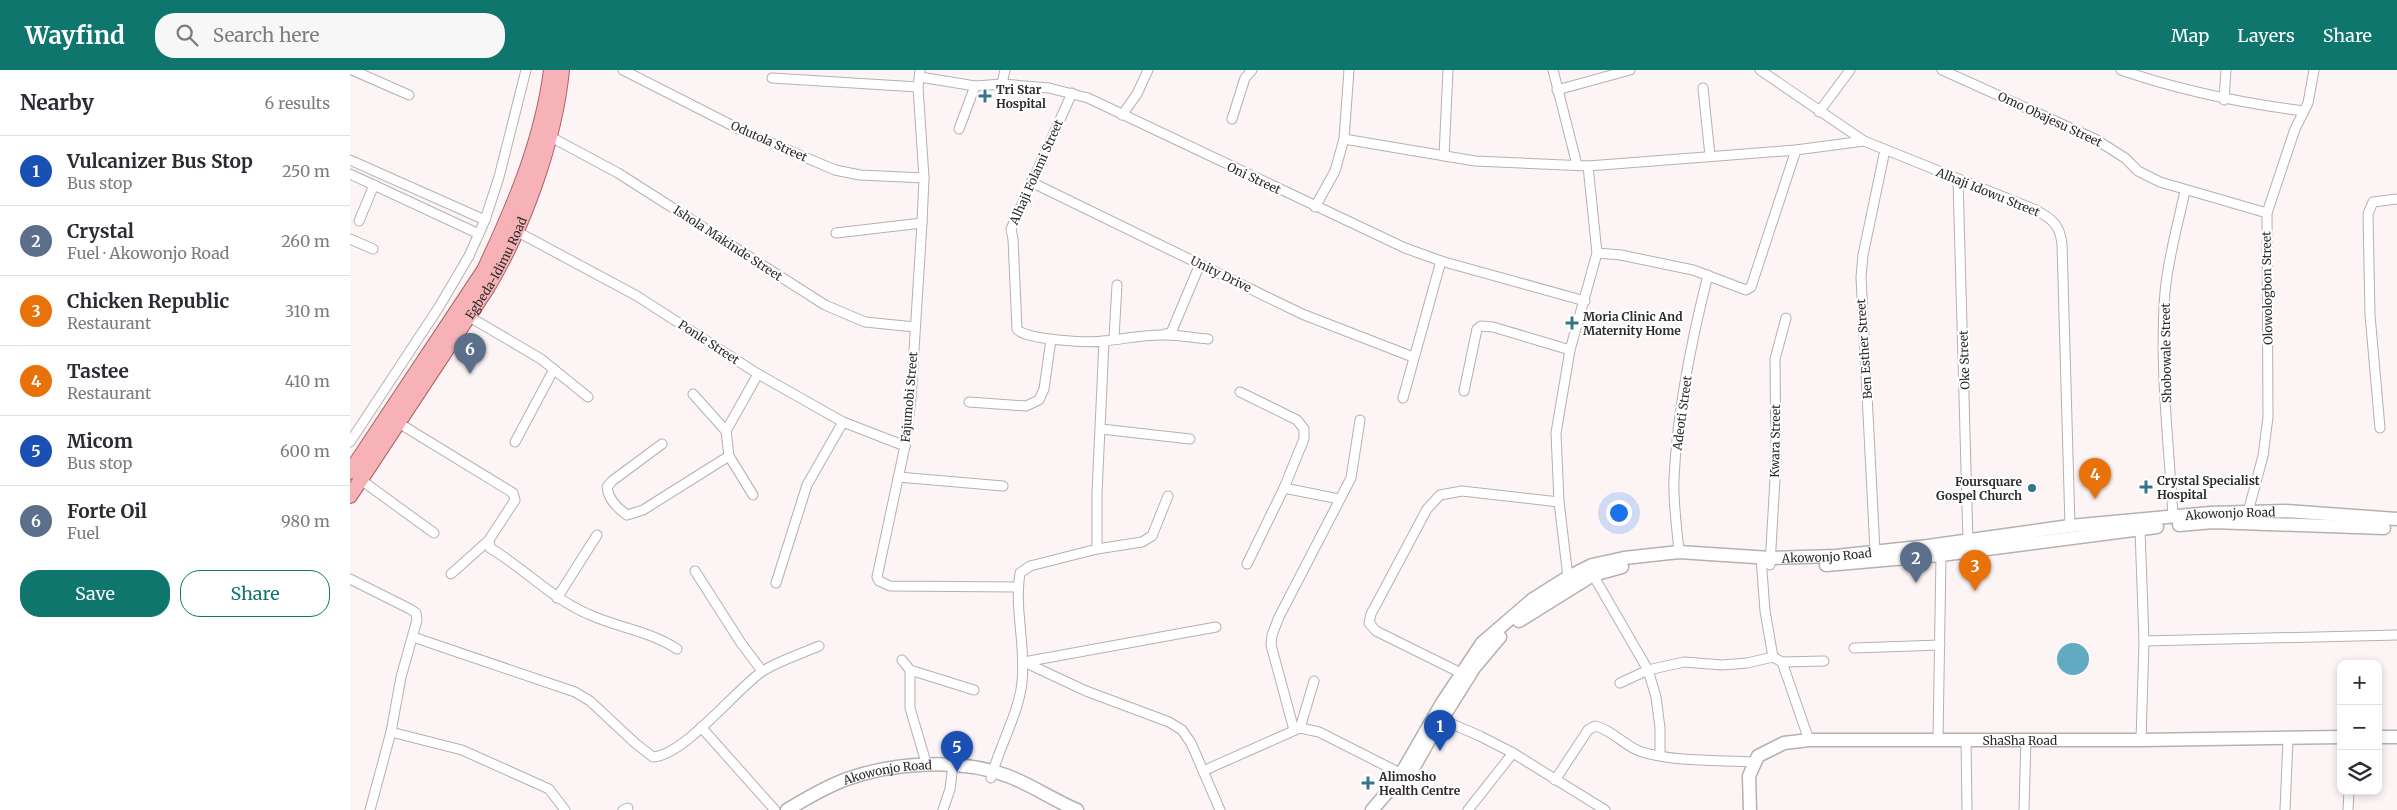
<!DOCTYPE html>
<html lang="en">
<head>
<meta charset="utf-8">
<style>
  :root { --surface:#fff; --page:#f7f7f7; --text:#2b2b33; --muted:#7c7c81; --line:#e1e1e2; --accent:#0f766e }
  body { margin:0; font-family:Merriweather,serif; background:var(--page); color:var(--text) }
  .controls { position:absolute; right:15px; bottom:15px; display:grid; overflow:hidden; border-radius:10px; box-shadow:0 2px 8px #0003 }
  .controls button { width:45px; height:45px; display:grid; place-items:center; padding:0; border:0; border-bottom:1px solid var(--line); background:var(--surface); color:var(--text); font:25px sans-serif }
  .you { position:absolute; left:1268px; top:442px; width:18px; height:18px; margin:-12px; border:4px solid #fff; border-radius:50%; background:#1a73e8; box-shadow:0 0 0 8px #1a73e833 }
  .badge { display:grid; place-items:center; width:32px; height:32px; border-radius:50%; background:var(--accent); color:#fff; font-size:16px; font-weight:700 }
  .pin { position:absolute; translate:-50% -41px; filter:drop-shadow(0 1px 2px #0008) }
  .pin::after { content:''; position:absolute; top:26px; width:18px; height:15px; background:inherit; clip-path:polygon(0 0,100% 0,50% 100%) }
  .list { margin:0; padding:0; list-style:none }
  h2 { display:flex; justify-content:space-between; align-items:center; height:65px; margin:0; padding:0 20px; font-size:21px }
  h2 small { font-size:16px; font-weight:400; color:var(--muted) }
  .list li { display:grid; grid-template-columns:32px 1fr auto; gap:15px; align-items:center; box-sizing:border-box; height:70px; padding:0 20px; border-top:1px solid var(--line) }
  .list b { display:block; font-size:19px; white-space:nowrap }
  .list p { margin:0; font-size:16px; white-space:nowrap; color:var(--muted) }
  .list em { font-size:16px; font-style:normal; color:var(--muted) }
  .actions { display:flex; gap:10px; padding:15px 20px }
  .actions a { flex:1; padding:11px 0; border:1px solid var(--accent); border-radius:20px; text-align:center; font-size:18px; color:var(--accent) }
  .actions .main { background:var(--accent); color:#fff }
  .icon { flex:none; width:28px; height:28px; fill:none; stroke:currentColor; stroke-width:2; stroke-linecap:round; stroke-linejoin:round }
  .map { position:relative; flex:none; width:2047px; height:740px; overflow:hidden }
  header { display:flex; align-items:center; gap:30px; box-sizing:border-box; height:70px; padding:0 25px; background:var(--accent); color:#fff }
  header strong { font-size:24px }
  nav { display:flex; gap:28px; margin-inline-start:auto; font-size:18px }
  .search { width:350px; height:45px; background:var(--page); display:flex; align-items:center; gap:12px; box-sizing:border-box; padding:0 18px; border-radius:20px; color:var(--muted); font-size:19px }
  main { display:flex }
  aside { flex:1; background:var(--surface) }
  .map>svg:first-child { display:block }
  .water { fill:#61aac2 }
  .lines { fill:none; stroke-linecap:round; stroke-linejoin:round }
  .street-casing { stroke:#b7b0b0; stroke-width:11 }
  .secondary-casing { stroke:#b7b0b0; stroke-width:15 }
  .primary-casing { stroke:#ac6266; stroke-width:16 }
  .street { stroke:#fff; stroke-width:9 }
  .secondary { stroke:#fff; stroke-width:12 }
  .primary { stroke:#f6b2b6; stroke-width:14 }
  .poi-dot { fill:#357589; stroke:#fff; stroke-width:2 }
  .labels { text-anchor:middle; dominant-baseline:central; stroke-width:4.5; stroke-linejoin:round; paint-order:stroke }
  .poi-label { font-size:12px; font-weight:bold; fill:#2d2b2b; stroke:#fff; text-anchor:start }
  .street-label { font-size:12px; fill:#2d2b2b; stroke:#fff }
</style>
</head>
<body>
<header>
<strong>Wayfind</strong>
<div class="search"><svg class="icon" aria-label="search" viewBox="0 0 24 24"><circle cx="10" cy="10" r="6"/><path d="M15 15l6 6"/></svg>Search here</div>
<nav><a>Map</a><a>Layers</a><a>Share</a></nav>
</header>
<main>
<aside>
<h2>Nearby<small>6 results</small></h2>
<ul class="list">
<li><span class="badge" style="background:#1a4fb4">1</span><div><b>Vulcanizer Bus Stop</b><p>Bus stop</p></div><em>250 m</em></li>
<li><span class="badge" style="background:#5c6f8a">2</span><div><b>Crystal</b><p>Fuel · Akowonjo Road</p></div><em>260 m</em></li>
<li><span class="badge" style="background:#e8710a">3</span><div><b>Chicken Republic</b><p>Restaurant</p></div><em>310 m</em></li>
<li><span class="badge" style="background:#e8710a">4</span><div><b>Tastee</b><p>Restaurant</p></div><em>410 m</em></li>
<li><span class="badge" style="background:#1a4fb4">5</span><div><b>Micom</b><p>Bus stop</p></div><em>600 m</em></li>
<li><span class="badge" style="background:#5c6f8a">6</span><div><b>Forte Oil</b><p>Fuel</p></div><em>980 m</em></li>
</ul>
<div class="actions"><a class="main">Save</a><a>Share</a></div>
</aside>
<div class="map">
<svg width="2047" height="740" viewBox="0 0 2047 740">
  <rect width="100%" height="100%" fill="#fdf5f5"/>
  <circle class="water" cx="1723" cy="589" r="16"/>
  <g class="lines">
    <g class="street-casing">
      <g id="street">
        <polyline points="2,0 59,25"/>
        <polyline points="273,0 391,60 485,100 510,105 574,108"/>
        <polyline points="570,0 568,17 574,108 572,153 561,328 555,376 527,507 529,511 540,516 668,517"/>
        <polyline points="1203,0 1227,95"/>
        <path d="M1410,0L1514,71L1686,140C1702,149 1710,155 1712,174L1720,456"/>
        <polyline points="1592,0 1745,69 1775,88 1788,101 1810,112 1917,143"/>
        <path d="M1771,0C1832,21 1890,33 1954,41"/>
        <polyline points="570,7 625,16 652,14 699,18 738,28 1055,178 1091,191 1235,231"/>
        <polyline points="422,8 568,17"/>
        <polyline points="652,14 655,0"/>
        <polyline points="1353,18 1360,86"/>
        <polyline points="1207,20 1280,0"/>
        <path d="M722,23L661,159L663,169L667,259C674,270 740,273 754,271C774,269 795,264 816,265C830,265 844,268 858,269"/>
        <polyline points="1874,30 1876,0"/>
        <polyline points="1469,42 1500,0"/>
        <polyline points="772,45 787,24 798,0"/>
        <polyline points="882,49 895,8 902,0"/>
        <polyline points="609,59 625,16"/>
        <polyline points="199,66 268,103 475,235 515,252 565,257"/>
        <polyline points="994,69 1125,91 1238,96 1446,80 1514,71"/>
        <polyline points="1094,86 1098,0"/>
        <polyline points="0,90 135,150"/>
        <polyline points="0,104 129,164"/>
        <polyline points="1608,110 1618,471"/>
        <polyline points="681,112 952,244 1063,287"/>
        <polyline points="965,137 985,101 994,69 999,0"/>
        <polyline points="9,151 24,115"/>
        <polyline points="166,161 287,226 408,304 493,352 555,376"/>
        <polyline points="486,163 572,153"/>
        <polyline points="0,169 23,179"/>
        <polyline points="1247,183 1271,185 1343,200 1396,220 1401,217 1446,80"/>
        <polyline points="118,246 191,289 238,327"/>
        <polyline points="815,264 821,263 850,194"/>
        <polyline points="764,268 767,215"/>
        <polyline points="1114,321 1127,259 1131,256 1143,257 1220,280"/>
        <polyline points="890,322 947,350 954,359 954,369 934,418 897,494"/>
        <polyline points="343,324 376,361 379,386 403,425"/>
        <polyline points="1053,328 1091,191"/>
        <polyline points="619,332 676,336 689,330 694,319 701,269"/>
        <path d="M47,352L163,423L165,430L139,470L140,478C174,498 201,528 238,544C268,558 300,561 327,579"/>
        <polyline points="2030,358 2020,245 2018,144 2023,132 2047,129"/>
        <polyline points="751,359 840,369"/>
        <polyline points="376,361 408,304"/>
        <polyline points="0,372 89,237 119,186 135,150 149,107 176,0"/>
        <polyline points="165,372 204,299"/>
        <path d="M312,374L262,411L257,417C258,429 267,438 277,445L293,440L379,386"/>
        <polyline points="548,407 653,416"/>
        <polyline points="11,410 84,463"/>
        <polyline points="934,418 989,429"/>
        <polyline points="1898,442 1913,386 1918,347 1917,143 1945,59 1958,33 1964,0"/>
        <path d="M1823,447C1819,373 1809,296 1815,222C1818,188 1828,154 1835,121"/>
        <polyline points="1790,460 1794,571 1791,670"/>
        <polyline points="747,479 747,423 754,271"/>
        <polyline points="1525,481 1511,207 1513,185 1535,80"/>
        <path d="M1329,482C1327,458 1323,433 1324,409C1327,341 1341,272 1358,205"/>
        <polyline points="1411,487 1415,541 1423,587"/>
        <polyline points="1420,495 1426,392 1425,289 1436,248"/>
        <polyline points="345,501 391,573 412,601"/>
        <polyline points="101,504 139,470"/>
        <polyline points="1243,505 1298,600 1306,627 1310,658 1310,685"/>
        <polyline points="1218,507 1209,432 1206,363 1220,280 1247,183 1238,96"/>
        <polyline points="0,509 60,539 66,543 67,550 51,607 41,662 20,740"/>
        <polyline points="426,513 457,415 493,352"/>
        <polyline points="207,528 247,465"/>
        <path d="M63,567L225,622L240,631L285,673L303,687C334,685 383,623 410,603C423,593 453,583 469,576"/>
        <polyline points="1794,571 2047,565"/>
        <polyline points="1504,578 1590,575"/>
        <polyline points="552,590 560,600 624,620"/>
        <polyline points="674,592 736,621 819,652 832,660 841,673 870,740"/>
        <polyline points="674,592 866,557"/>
        <polyline points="1432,592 1459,670"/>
        <polyline points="560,600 560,638 577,696"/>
        <polyline points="1111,603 1026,561 1019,553 1021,544 1077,439 1090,425 1112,421 1209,432"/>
        <polyline points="1270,613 1298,600 1334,592 1372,595 1397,593 1423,587 1432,592 1474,591"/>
        <polyline points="1088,648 1130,666 1163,683 1255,740"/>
        <polyline points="351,657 425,740"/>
        <polyline points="950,658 964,611"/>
        <polyline points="944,660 921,575 922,565 929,547 1001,408 1010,350"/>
        <polyline points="41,662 112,680 199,719 215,740"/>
        <polyline points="1588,669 1591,485"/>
        <polyline points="1616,669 1617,740"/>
        <polyline points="853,701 950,658 969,662 1052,704"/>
        <path d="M641,708C649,677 669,643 672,612C676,575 664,539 670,503L680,496L747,479L792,472L802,466L818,426"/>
        <path d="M1205,710L1238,660L1245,656C1263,660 1275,677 1292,682C1325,692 1370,690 1404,692"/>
        <polyline points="273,740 278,738"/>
        <polyline points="593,740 600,719 603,695"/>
        <polyline points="1118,740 1163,683"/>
        <polyline points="1674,740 1676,669"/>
        <polyline points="1935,740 1938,669"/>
        <polyline points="1998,740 1999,721"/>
      </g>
    </g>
    <g class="secondary-casing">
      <g id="secondary">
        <polyline points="1829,455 1863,452 2034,458"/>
        <polyline points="1476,495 1591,485 1807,457"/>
        <polyline points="1169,551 1243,505 1272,497"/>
        <polyline points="2028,667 2047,667"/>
        <polyline points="1052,718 1082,665 1124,598 1150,567"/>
        <path id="s1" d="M437,740C455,729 474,718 494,710C543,692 609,688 658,706C682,715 703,730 727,740"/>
        <path id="s2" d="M1022,740L1047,711L1092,633L1132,573L1183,529L1218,507L1242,495L1274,488L1329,482L1420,488L1486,486L1578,476L1720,456L1860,443L1936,441L2047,449"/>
        <path id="s3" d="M1400,740L1399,706L1408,686L1434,673L1459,670H1791L1991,667"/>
      </g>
    </g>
    <g class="primary-casing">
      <g id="primary">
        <path d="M0,402L134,200C164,136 192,71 201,0"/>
        <path id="s4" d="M0,426L138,217C174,156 205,71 212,0"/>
      </g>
    </g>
    <use href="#street" class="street"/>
    <use href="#secondary" class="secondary"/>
    <use href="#primary" class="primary"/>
  </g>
  <g class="poi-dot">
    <path d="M632.5 18.5h5v5h5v5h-5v5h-5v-5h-5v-5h5z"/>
    <path d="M1219.5 245.5h5v5h5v5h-5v5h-5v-5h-5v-5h5z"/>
    <path d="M1793.5 409.5h5v5h5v5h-5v5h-5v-5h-5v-5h5z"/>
    <circle cx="1682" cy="418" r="5"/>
    <path d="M1015.5 705.5h5v5h5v5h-5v5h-5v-5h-5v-5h5z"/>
  </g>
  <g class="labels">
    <g class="poi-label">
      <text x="646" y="19">Tri Star<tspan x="646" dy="14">Hospital</tspan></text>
      <text x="1233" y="246">Moria Clinic And<tspan x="1233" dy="14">Maternity Home</tspan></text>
      <text x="1807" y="410">Crystal Specialist<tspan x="1807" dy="14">Hospital</tspan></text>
      <text x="1672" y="411" text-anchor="end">Foursquare<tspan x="1672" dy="14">Gospel Church</tspan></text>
      <text x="1029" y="706">Alimosho<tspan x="1029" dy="14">Health Centre</tspan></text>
    </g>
    <g class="street-label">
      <text transform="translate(1700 49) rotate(25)">Omo Obajesu Street</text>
      <text transform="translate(419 71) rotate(24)">Odutola Street</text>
      <text transform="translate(686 102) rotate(-66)">Alhaji Folami Street</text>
      <text transform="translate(904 108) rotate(25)">Oni Street</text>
      <text transform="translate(1638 122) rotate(22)">Alhaji Idowu Street</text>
      <text transform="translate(378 173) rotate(33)">Ishola Makinde Street</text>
      <text stroke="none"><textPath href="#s4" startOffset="271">Egbeda-Idimu Road</textPath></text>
      <text transform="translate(871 204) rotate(26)">Unity Drive</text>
      <text transform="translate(1917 218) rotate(-91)">Olowologbon Street</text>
      <text transform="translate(359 272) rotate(33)">Ponle Street</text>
      <text transform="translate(1514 279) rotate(-94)">Ben Esther Street</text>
      <text transform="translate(1816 283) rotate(-91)">Shobowale Street</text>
      <text transform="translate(1614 290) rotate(-92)">Oke Street</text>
      <text transform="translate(559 327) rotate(-85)">Fajumobi Street</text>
      <text transform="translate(1332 343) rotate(-82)">Adeoti Street</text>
      <text transform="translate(1425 371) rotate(-89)">Kwara Street</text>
      <text stroke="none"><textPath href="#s2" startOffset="978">Akowonjo Road</textPath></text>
      <text stroke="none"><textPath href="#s2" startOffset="572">Akowonjo Road</textPath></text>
      <text stroke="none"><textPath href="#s3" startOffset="321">ShaSha Road</textPath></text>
      <text stroke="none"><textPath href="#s1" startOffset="109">Akowonjo Road</textPath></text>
    </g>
  </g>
</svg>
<div class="controls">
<button>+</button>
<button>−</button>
<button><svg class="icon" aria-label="layers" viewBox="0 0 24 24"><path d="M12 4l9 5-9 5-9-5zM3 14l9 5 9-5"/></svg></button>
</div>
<div class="you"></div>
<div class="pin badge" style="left:1090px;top:681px;background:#1a4fb4">1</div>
<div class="pin badge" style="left:1566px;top:513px;background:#5c6f8a">2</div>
<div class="pin badge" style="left:1625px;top:521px;background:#e8710a">3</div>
<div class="pin badge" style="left:1745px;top:429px;background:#e8710a">4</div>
<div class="pin badge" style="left:607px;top:702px;background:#1a4fb4">5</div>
<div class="pin badge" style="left:120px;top:304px;background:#5c6f8a">6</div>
</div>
</main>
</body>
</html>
